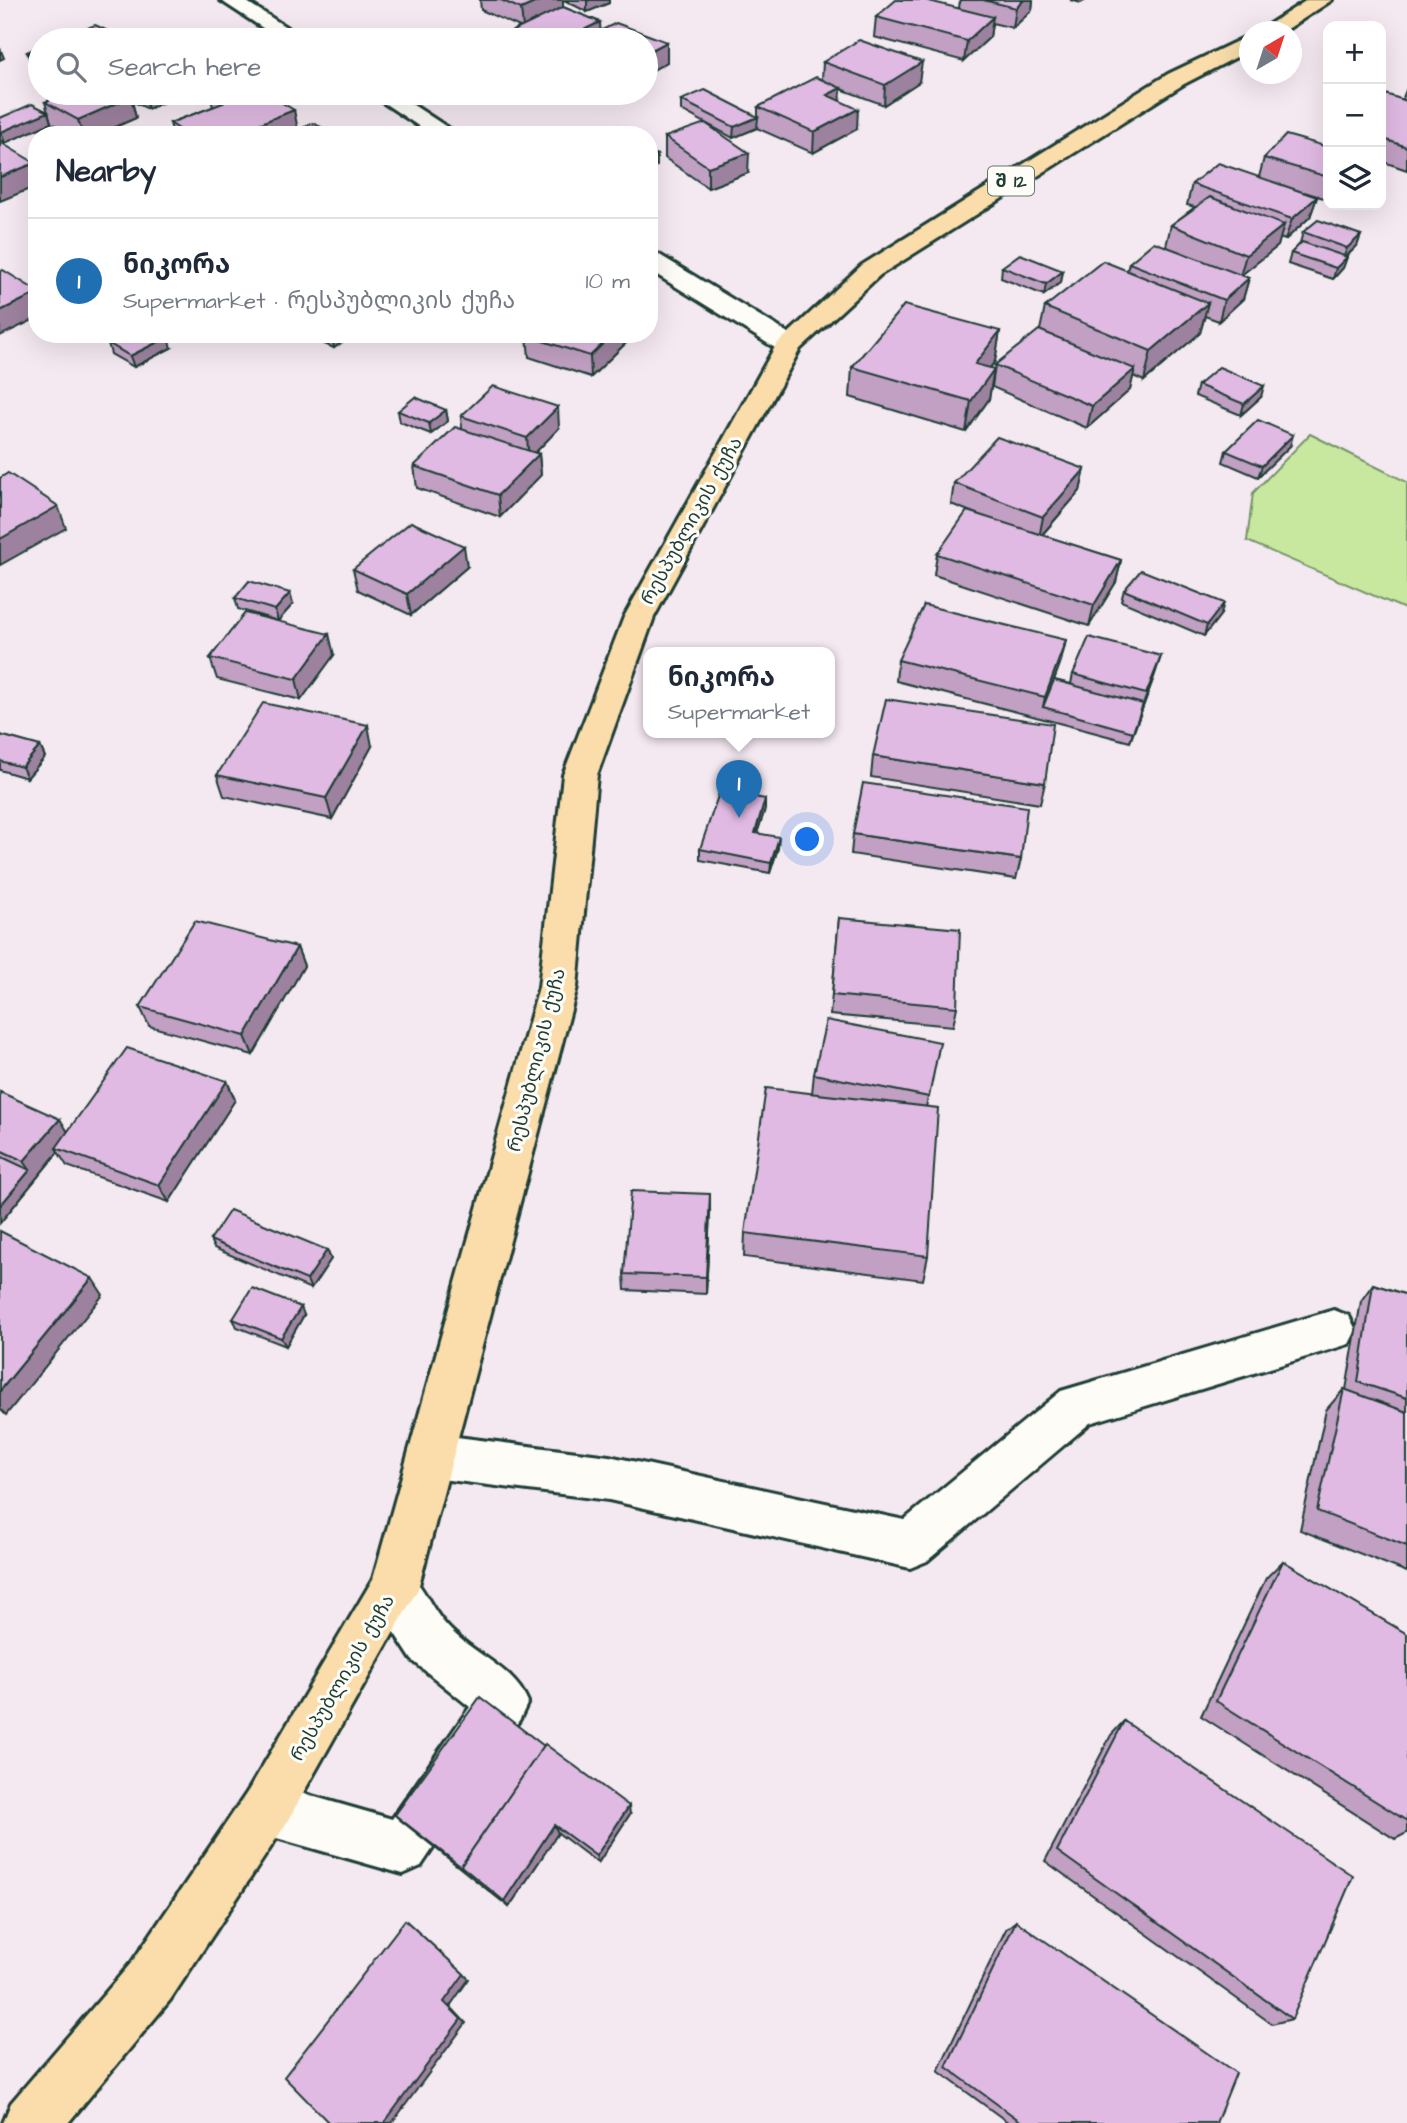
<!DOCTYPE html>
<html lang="en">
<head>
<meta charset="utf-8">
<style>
  :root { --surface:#fff; --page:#f2f2f3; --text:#1f2937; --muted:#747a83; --line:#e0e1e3; --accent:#1f6fb2 }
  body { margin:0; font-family:"Architects Daughter","Noto Sans Georgian",sans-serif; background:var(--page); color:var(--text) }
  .controls { position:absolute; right:21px; top:21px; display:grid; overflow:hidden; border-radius:14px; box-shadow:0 7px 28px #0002 }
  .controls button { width:63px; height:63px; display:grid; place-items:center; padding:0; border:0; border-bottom:2px solid var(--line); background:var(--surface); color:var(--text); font:35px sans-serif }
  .compass { position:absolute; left:1239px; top:21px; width:63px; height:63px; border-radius:50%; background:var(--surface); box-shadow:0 7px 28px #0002; rotate:39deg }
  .you { position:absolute; left:808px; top:840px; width:24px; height:24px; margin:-18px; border:5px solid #fff; border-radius:50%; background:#1a73e8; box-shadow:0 0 0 10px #1a73e833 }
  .badge { display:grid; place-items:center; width:46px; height:46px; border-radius:50%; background:var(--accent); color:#fff; font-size:23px; font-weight:700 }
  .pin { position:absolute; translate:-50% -58px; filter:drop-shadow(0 2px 4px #0008) }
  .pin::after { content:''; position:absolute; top:37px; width:24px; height:21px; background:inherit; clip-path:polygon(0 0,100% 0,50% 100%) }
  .popup { position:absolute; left:643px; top:647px; width:192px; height:91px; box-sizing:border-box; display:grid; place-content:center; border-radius:14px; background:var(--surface); filter:drop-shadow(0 2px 5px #0005); font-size:23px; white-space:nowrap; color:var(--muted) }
  .popup b { font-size:26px; color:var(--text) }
  .popup::after { content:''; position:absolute; left:50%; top:100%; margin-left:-14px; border:14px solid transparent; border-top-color:var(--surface) }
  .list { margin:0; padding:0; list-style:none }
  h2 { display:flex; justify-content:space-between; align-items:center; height:91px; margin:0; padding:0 28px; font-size:30px }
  h2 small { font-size:23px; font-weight:400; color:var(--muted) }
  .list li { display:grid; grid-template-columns:46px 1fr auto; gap:21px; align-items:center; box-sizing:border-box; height:126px; padding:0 28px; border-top:2px solid var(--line) }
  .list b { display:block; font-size:26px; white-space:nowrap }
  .list p { margin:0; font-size:23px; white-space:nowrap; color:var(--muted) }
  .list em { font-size:23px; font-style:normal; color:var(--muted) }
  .icon { flex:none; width:38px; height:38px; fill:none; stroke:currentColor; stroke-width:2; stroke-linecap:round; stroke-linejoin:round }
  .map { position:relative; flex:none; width:1407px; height:2123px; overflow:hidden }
  .search { position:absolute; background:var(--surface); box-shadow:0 7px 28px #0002; left:28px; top:28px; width:630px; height:77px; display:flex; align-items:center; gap:18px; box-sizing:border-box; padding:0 24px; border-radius:38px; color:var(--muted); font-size:26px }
  .panel { position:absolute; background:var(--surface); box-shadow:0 7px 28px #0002; left:28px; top:126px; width:630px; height:217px; border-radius:28px }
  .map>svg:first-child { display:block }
  .green { fill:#c9e89f; stroke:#74926a; stroke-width:2 }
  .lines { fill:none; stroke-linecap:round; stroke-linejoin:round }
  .minor-casing { stroke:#1f3d34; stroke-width:6 }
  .major-casing { stroke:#1f3d34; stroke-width:6 }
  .minor { fill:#fdfcf7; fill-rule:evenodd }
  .major { fill:#faddab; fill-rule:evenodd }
  .wall { fill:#c1a0c3; stroke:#1f3d34; stroke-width:2 }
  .shaded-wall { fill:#9d829f; stroke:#1f3d34; stroke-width:2 }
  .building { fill:#e0bae3; stroke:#1f3d34; stroke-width:2 }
  .labels { text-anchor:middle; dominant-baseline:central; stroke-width:6; stroke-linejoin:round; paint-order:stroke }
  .shield { fill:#fdfcf7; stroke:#62766e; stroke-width:2 }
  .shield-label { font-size:18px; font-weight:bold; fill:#1f3d34 }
  .street-label { font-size:19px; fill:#1f3d34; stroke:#fdfcf7 }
</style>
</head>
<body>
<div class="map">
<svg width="1407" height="2123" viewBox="0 0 1407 2123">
  <rect width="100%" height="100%" fill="#f4e8f1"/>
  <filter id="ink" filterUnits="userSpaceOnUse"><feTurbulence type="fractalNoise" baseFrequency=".0143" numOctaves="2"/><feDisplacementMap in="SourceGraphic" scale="14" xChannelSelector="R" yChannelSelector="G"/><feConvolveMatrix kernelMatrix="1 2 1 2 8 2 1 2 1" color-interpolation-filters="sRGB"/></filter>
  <g filter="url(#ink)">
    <polygon class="green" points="1310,434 1407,482 1407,610 1247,541 1253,493"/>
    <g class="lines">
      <g class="minor-casing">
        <g id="minor">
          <polygon points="220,0 244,0 306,40 281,40"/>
          <polygon points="369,93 395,93 459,135 432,135"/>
          <polygon points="649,252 658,254 798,339 802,345 798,351 780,351 649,270"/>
          <polygon points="1334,1310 1349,1316 1356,1330 1349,1344 1090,1423 927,1561 910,1568 609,1500 433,1478 417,1471 410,1456 417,1441 433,1434 609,1456 904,1520 1061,1391"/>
          <path d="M394,1565C423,1577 426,1603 446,1625C471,1654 513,1666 528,1702L520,1719L421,1866L403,1874L266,1835L248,1827L240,1809L248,1791L266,1783L392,1819L470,1707L412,1660L377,1606L370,1589L377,1572Z"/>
        </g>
      </g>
      <g class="major-casing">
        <g id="major">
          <polygon points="1307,0 1332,0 1283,32 1257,32"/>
          <polygon points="1250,35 1250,50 1184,84 880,275 800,349 654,617 597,775 577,987 418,1589 284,1827 170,2000 68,2123 3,2123 11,2103 132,1962 248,1791 373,1579 539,987 563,775 624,617 776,345 862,265 1168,74"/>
        </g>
      </g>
      <use href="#minor" class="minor"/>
      <use href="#major" class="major"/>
    </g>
    <g class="wall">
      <polygon points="480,0 563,0 563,7 600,22 600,31 667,42 667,62 646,74 646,40 509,40 509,33 520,27 481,10"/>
      <polygon points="564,0 609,0 609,3 587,12"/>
      <polygon points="960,0 1033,0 1032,10 1013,28 992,23 990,37 964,61 874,37 876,17 959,8"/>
      <polygon points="1070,0 1086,0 1081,3"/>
      <polygon points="40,46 40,76 33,72 27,52"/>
      <polygon points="823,62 919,82 884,105 841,89 840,101 857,129 813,153 757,128 733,138 681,110 681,100 758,117 758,107 822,80"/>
      <polygon points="1407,88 1407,170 1381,161 1381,94 1402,100"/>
      <polygon points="67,93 185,93 148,109 132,101 136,118 97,135 74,135 51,123 45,102"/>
      <polygon points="210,95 296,131 287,135 173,135 170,123 213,107"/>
      <polygon points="48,112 51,123 5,143 0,140 0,118"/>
      <polygon points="665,137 748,173 708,188 665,158"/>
      <polygon points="1328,147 1328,198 1327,199 1304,192 1317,197 1310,217 1285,240 1280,238 1278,246 1241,275 1249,278 1243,299 1219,321 1205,316 1200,333 1144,381 1133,376 1130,390 1087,428 992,387 995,365 1040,330 1045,307 1127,271 1129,263 1166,246 1171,225 1195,207 1187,205 1192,184 1259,177 1264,158"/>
      <polygon points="1303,232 1361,235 1357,246 1346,257 1347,257 1343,268 1333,279 1288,264 1291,253 1301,243 1300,243"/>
      <polygon points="1002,267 1063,271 1061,282 1044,295 1001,278"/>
      <polygon points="1000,331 995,361 990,368 994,369 989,399 966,432 850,397 852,367"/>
      <polygon points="301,334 354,334 334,348"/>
      <polygon points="528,334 629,334 629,340 591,377 529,357 527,336"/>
      <polygon points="108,343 171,348 134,367 111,354"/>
      <polygon points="1198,385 1261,397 1241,415 1195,396"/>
      <polygon points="446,410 448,421 431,434 400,422 398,411"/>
      <polygon points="461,416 559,428 535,453 539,454 541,475 500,517 417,488 414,466 462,429"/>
      <polygon points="1290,446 1258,477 1223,462 1226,451"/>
      <polygon points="1085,469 1080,491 1042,535 1121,560 1116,582 1089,626 934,575 937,554 984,517 951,504 954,483"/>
      <polygon points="467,567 411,615 358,590 353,569"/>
      <polygon points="1124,590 1221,614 1204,636 1121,601"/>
      <polygon points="235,598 293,604 278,621 238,609"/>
      <polygon points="1066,640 1061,661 1054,680 1071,684 1073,674 1161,656 1154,677 1130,742 1040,718 896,681 898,660"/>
      <polygon points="334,655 301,700 217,679 210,658"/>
      <polygon points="0,735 40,746 45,757 27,778 0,770"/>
      <polygon points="372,746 332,819 224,796 217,775"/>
      <polygon points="873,756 1045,783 1040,804 871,777"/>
      <polygon points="765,799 765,809 757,833 778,848 770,873 700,860 700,849"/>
      <polygon points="853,834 1021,859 1016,879 851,854"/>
      <polygon points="839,918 957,1007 953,1026 830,1015"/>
      <polygon points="297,947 304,966 253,1055 149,1026 140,1007"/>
      <polygon points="940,1042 926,1107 928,1256 923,1280 744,1257 745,1233 812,1093 814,1074"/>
      <polygon points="227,1081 235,1100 169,1202 67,1166 58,1152 0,1223 0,1092 68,1131"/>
      <polygon points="710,1212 706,1294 625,1290 624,1274"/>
      <polygon points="210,1240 327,1250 331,1259 311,1289 214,1248"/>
      <polygon points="1373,1284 1407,1295 1407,1572 1300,1530 1326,1410 1344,1389 1346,1390 1361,1301"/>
      <polygon points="304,1315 286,1346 237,1327 233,1319"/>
      <polygon points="1283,1561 1407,1634 1407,1833 1395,1839 1201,1716 1266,1578"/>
      <polygon points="1124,1721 1292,2019 1272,2024 1045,1861 1111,1735"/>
      <polygon points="630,1814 598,1863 558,1833 509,1907 399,1819 395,1815"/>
      <polygon points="1016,1921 1216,2123 1009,2123 938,2071 1006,1929"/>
    </g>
    <g class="shaded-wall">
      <polygon points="541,0 563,0 563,10 523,28 521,9"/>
      <polygon points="590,0 609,0 609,3 587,12 587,1"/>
      <polygon points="1024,0 1033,0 1032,10 1013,28 1016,8"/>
      <polygon points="993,17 990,37 964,61 967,41"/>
      <polygon points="600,22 601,40 563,40"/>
      <polygon points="667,42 667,62 646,74 646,53"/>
      <polygon points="0,48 4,58 0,60"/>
      <polygon points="922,62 919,82 884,105 885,85"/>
      <polygon points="841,88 839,108 827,95"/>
      <polygon points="143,93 185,93 148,109"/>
      <polygon points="131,97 136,118 97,135 83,135 78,120"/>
      <polygon points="858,109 857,129 813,153 814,132"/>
      <polygon points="294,110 298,130 287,135 231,135"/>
      <polygon points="48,112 51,123 5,143 1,132"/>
      <polygon points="758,117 757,128 733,138 734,127"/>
      <polygon points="749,153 748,173 708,188 708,167"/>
      <polygon points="657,155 657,166 649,168 649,158"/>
      <polygon points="35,163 37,167 37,186 0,201 0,177"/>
      <polygon points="1317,197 1310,217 1285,240 1292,219"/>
      <polygon points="1284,225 1278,246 1240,276 1246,255"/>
      <polygon points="1361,235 1357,246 1343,259 1347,248"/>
      <polygon points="1347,257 1343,268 1333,279 1336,268"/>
      <polygon points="1063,271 1061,282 1044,295 1046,284"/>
      <polygon points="1249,278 1243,299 1219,321 1224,300"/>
      <polygon points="37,293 37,318 0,336 0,311"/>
      <polygon points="1208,303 1200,333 1144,381 1151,351"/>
      <polygon points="1000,331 995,361 970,394 975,364"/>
      <polygon points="336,334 354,334 334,348 332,337"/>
      <polygon points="613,334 629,334 629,340 591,377 590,356"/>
      <polygon points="168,337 171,348 134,367 130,356"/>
      <polygon points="994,369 989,399 966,432 971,401"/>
      <polygon points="1135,369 1130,390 1087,428 1092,406"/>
      <polygon points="1264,386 1261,397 1241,415 1244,404"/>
      <polygon points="558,407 559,428 529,459 527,438"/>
      <polygon points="446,410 448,421 431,434 429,423"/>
      <polygon points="1293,435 1290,446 1258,477 1262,466"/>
      <polygon points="539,454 541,475 500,517 498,495"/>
      <polygon points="1085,469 1080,491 1039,538 1043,517"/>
      <polygon points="58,506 66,528 0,565 0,539"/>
      <polygon points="464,546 467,567 411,615 407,594"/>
      <polygon points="1121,560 1116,582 1089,626 1094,605"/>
      <polygon points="290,593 293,604 278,621 275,610"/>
      <polygon points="1224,603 1221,614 1204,636 1207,625"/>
      <polygon points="329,634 334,655 301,700 296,679"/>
      <polygon points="1066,640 1061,661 1044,707 1043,707 1045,697"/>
      <polygon points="1161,656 1154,677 1130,742 1133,732"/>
      <polygon points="368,725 372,746 332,819 326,798"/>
      <polygon points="40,746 45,757 27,778 22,767"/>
      <polygon points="765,799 765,809 754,843 755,833"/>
      <polygon points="779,837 778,848 770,873 771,863"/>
      <polygon points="297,947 304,966 253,1055 245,1036"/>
      <polygon points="227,1081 235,1100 169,1202 159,1185"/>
      <polygon points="60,1119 71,1137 56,1148 58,1152 0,1223 0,1206 30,1170 24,1161"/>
      <polygon points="710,1194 710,1212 706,1294 706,1277"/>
      <polygon points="327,1250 331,1259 311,1289 307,1280"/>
      <polygon points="92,1278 103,1295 6,1415 0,1409 0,1391"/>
      <polygon points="301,1307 304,1315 286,1346 281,1338"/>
      <polygon points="629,1806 630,1814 598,1863 596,1856"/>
      <polygon points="554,1825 558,1833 509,1907 504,1901"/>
      <polygon points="405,1920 469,1979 450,2006 466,2023 392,2123 384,2123 444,2002"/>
    </g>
    <g class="building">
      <polygon points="501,0 541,0 521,9"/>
      <polygon points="896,0 925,0 993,17 967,41 876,17"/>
      <polygon points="983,0 1024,0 1016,8"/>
      <polygon points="563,7 600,22 563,40 526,40 509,33"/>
      <polygon points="616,23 667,42 646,53 646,40 582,40"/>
      <polygon points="95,25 127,40 56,40"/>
      <polygon points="859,40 922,62 885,85 823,62"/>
      <polygon points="40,46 40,59 27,52"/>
      <polygon points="816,77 841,88 827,95 858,109 814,132 758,107"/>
      <polygon points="705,90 758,117 734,127 681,100"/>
      <polygon points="67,93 122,93 131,97 78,120 45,102"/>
      <polygon points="215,93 266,93 294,110 231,135 188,135 170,123 223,103 210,95"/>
      <polygon points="1382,93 1407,101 1407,147 1381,138"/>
      <polygon points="32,104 48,112 1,132 0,131 0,118"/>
      <polygon points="312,123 339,135 289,135"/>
      <polygon points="705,123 749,153 708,167 665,137"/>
      <polygon points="620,129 628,135 604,135"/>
      <polygon points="1286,135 1328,147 1328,177 1264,158"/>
      <polygon points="0,142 35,163 0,177"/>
      <polygon points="649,150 657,155 649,158"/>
      <polygon points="1218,163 1317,197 1292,219 1192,184"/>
      <polygon points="1210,197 1284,225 1246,255 1171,225"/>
      <polygon points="1318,220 1361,235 1347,248 1303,232"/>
      <polygon points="1154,242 1249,278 1224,300 1129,263"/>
      <polygon points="1302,242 1347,257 1336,268 1291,253"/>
      <polygon points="1020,254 1063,271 1046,284 1002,267"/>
      <polygon points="1103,261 1208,303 1151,351 1045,307"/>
      <polygon points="3,270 37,291 37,293 0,311 0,272"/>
      <polygon points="904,305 1000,331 975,364 994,369 971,401 852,367"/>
      <polygon points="1039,330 1135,369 1092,406 995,365"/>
      <polygon points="124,334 163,334 168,337 130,356 108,343"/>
      <polygon points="528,334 613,334 590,356 527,336"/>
      <polygon points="1219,367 1264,386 1244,404 1198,385"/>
      <polygon points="493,386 558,407 527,438 461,416"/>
      <polygon points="415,397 446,410 429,423 398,411"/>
      <polygon points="1258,420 1293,435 1262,466 1226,451"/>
      <polygon points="455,427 539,454 498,495 414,466"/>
      <polygon points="997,437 1085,469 1043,517 954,483"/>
      <polygon points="8,473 58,506 0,539 0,478"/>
      <polygon points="967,511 1121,560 1094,605 937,554"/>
      <polygon points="411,522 464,546 407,594 353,569"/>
      <polygon points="1141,570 1224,603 1207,625 1124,590"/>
      <polygon points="249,581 290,593 275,610 235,598"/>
      <polygon points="924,605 1066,640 1045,697 898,660"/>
      <polygon points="245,613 329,634 296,679 210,658"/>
      <polygon points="1089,637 1161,656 1146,694 1073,674"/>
      <polygon points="1054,680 1143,704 1133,732 1043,707"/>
      <polygon points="886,699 1053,724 1045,783 873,756"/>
      <polygon points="263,703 368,725 326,798 217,775"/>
      <polygon points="0,735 40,746 22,767 0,761"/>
      <polygon points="863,783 1027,807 1021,859 853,834"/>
      <polygon points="720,790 765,799 755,833 779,837 771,863 700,849"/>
      <polygon points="839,918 960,929 957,1007 832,995"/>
      <polygon points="195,921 297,947 245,1036 140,1007"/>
      <polygon points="826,1020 940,1042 929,1097 814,1074"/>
      <polygon points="127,1048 227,1081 159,1185 56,1148"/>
      <polygon points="766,1088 938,1108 928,1256 745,1233"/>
      <polygon points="0,1092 60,1119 24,1161 0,1150"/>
      <polygon points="0,1156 30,1170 0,1206"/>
      <polygon points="631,1191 710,1194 706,1277 624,1274"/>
      <polygon points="230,1210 327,1250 307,1280 210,1240"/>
      <polygon points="0,1231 92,1278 0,1391"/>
      <polygon points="1373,1284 1407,1295 1407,1398 1358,1382"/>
      <polygon points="252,1288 301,1307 281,1338 233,1319"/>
      <polygon points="1344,1389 1407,1412 1407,1546 1317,1511"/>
      <polygon points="1283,1561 1407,1634 1407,1821 1216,1701"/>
      <polygon points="480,1697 544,1746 461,1866 464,1869 395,1815"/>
      <polygon points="1124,1721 1353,1876 1292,2019 1057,1851"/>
      <polygon points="545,1744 629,1806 596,1856 554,1825 504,1901 461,1866"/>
      <polygon points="405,1920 464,1974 444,2002 461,2019 384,2123 329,2123 284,2077"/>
      <polygon points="1016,1921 1236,2073 1216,2123 1023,2123 946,2067"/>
    </g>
  </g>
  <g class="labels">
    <rect class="shield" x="988" y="166.5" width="46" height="29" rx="5"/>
    <g class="shield-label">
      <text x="1011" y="181">შ 12</text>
    </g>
    <g class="street-label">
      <text transform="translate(692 521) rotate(-61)">რესპუბლიკის ქუჩა</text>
      <text transform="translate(537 1060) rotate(-76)">რესპუბლიკის ქუჩა</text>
      <text transform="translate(343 1678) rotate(-60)">რესპუბლიკის ქუჩა</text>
    </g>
  </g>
</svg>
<div class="controls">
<button>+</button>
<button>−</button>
<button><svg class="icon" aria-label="layers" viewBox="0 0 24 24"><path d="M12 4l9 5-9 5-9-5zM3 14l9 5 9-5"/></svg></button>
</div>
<svg class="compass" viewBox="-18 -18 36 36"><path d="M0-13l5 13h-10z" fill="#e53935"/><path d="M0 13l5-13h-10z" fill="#747a83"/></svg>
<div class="you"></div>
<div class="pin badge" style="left:739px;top:818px">1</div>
<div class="popup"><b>ნიკორა</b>Supermarket</div>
<div class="search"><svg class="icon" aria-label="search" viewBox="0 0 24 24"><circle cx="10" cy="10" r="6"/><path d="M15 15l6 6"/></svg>Search here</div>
<section class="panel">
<h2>Nearby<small></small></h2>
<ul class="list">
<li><span class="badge">1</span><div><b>ნიკორა</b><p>Supermarket · რესპუბლიკის ქუჩა</p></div><em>10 m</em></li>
</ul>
</section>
</div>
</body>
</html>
